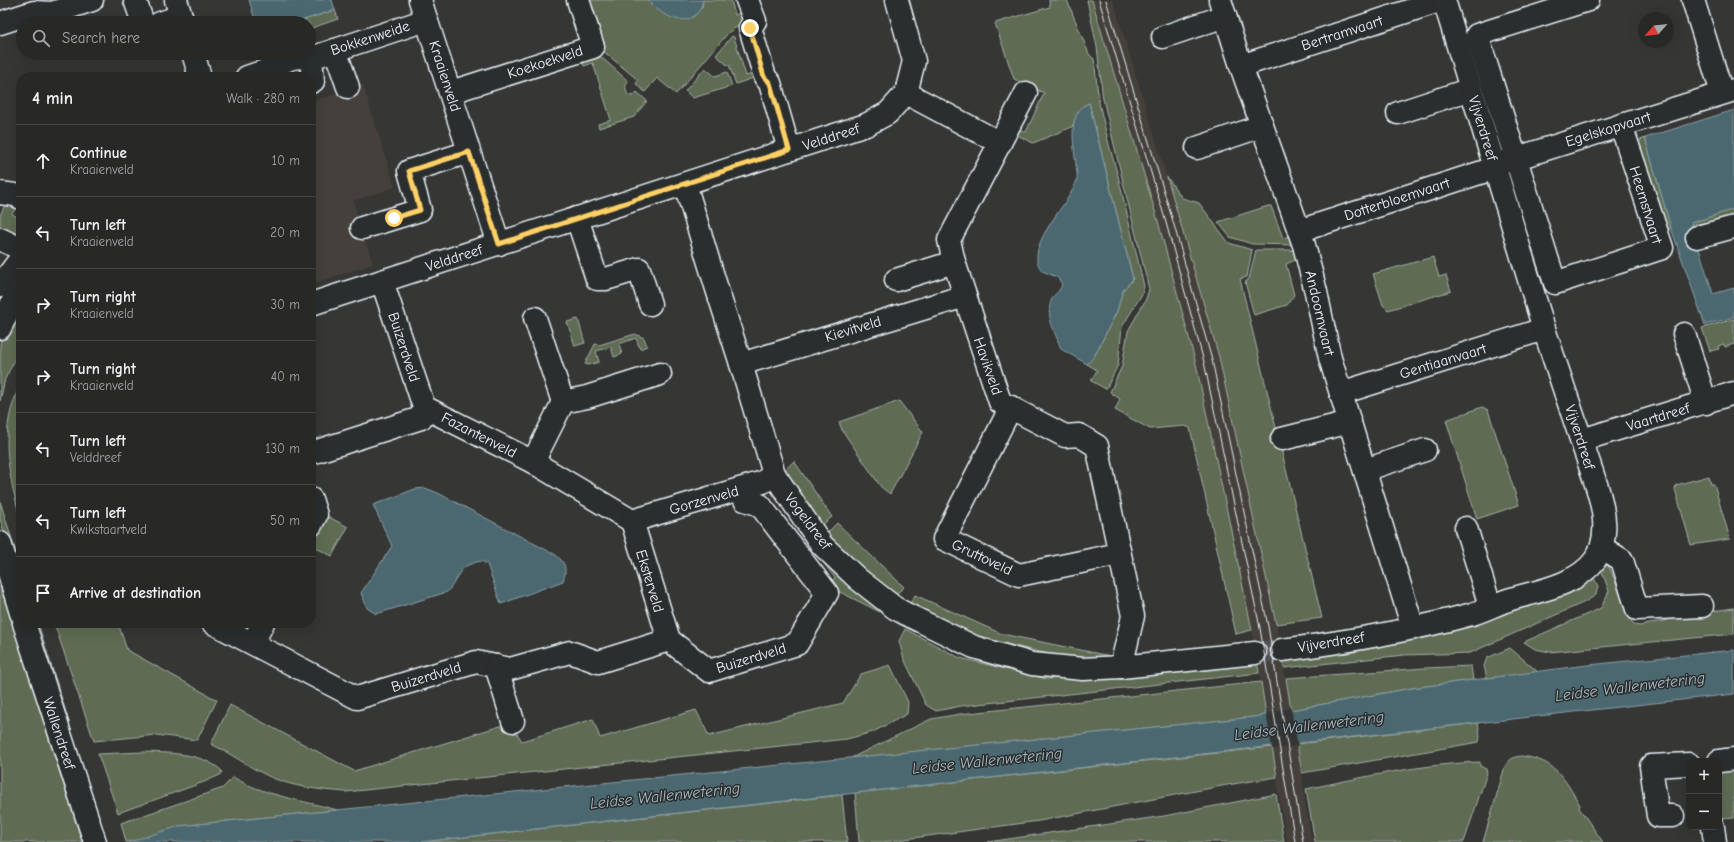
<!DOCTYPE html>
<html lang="en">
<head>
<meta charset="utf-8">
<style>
  :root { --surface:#282827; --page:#343433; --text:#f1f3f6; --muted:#a5a6a7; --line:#444 }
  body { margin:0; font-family:"Comic Neue",sans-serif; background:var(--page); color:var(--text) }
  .controls { position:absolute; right:12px; bottom:12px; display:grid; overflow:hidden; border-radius:8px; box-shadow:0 4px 16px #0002 }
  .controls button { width:36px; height:36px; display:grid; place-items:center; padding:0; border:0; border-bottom:1px solid var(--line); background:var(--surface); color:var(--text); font:20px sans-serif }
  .compass { position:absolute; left:1638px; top:12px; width:36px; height:36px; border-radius:50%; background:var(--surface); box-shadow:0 4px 16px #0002; rotate:243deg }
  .stop { position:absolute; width:12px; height:12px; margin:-9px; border:3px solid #ffd166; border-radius:50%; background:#fff }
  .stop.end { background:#ffd166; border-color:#fff; box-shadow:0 1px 4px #0008 }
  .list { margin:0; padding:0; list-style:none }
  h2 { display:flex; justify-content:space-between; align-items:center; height:52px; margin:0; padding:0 16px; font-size:17px }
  h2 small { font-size:13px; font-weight:400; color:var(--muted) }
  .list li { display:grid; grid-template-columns:26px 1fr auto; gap:12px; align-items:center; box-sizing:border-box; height:72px; padding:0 16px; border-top:1px solid var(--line) }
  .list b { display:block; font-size:15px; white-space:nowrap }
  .list p { margin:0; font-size:13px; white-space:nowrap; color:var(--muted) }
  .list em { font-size:13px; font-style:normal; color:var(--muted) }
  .icon { flex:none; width:22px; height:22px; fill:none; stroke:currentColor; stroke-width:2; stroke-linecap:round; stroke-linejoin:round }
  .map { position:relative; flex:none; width:1734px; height:842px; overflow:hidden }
  .search { position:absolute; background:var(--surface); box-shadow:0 4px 16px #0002; left:16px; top:16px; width:300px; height:44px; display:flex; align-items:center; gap:10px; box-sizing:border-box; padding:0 14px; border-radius:22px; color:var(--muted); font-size:15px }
  .panel { position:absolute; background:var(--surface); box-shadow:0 4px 16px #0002; left:16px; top:72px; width:300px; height:556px; border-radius:16px }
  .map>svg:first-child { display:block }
  .built { fill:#44413b }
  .green { fill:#5e6c53; stroke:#a3aea6 }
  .water { fill:#4c6871; stroke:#8a9fa7 }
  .pier { fill:#363634 }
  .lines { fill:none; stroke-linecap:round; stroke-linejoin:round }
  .minor-tunnel { stroke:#515251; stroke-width:22; stroke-dasharray:22 11; stroke-linecap:butt }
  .minor-casing { stroke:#e8f1f8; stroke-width:25 }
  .minor { stroke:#2a2d2e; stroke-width:22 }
  .tram { stroke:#e8f1f8; stroke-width:1 }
  .route { stroke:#ffd166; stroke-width:5 }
  .labels { text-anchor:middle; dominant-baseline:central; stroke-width:3; stroke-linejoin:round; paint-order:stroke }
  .street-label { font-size:15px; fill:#e8f1f8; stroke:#2a2d2e }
  .water-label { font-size:16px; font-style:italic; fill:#aabac2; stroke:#2a2d2e }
</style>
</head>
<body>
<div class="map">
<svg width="1734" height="842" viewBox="0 0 1734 842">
  <rect width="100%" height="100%" fill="#363634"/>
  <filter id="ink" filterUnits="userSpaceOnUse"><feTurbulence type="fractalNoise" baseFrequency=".025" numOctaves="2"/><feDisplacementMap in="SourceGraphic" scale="8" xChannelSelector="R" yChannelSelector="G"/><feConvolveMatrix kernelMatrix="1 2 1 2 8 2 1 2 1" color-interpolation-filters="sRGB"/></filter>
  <g filter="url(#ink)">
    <g class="built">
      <polygon points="1092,0 1113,0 1167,177 1219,357 1276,624 1302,773 1305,801 1312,842 1287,842 1252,630 1196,364 1158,221"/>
      <polygon points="363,85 395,187 353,201 373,264 311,284 311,102"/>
    </g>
    <g class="green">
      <polygon points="583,0 649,0 652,5 702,7 703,0 731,0 735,15 746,11 743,23 729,32 676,94 657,78 645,92 636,84 638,80 597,46"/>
      <path d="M1049,0H1067L1089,54L1094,59L1099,103L1109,145L1118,176L1144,286L1142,294L1122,327L1118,365L1106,389L1091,381L1097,370L1087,364L1094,357L1117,311L1123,290L1133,279L1089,103C1079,106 1076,118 1072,127L1033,143L1013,133L1016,128L1026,132L1044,93L1014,79L995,23L1050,7Z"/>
      <polygon points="1087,0 1092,0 1158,221 1196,364 1252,630 1236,634 1190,428 1185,426 1150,429 1115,410 1120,399 1110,392 1122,366 1128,331 1146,299 1149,289 1103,99 1097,47"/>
      <polygon points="335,10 338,19 309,29 309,23 294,23"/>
      <polygon points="732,36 734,37 746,76 755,73 756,77 736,84 729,65 727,65 716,55"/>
      <path d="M594,55L600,56L628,81C625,86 625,89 628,95L633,96L637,92L647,101L634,117L599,128L598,124L611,120L593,63L584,66L582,59Z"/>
      <polygon points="705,68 715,76 727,72 732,86 693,98 685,91"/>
      <polygon points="1645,138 1671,228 1660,232 1638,141"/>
      <polygon points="1167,177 1182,198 1199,203 1229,243 1252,250 1247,277 1240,279 1322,618 1276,624 1219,357"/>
      <polygon points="6,203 17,205 12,214 21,219 21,243 0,233 0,215"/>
      <polygon points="1268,206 1271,206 1283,238 1292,235 1295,245 1252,244 1230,237 1218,222"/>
      <polygon points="1734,209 1734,222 1694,234 1691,223"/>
      <polygon points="1256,250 1297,250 1298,259 1286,264 1294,295 1287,305 1254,315 1245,282 1249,279"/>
      <polygon points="1433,257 1439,277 1446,275 1451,291 1388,310 1383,305 1373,274"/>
      <polygon points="19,306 21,306 21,348 5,379 0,401 0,343"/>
      <polygon points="578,319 585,343 575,346 567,322"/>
      <polygon points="1734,319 1734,344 1725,347 1724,344 1718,346 1719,349 1710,351 1702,328"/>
      <polygon points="635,334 644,338 647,346 640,349 636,338 619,344 622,354 614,357 611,347 596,351 599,362 588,365 585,364 595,344 599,345"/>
      <path d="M21,381V520C12,488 3,453 9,419C11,406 17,393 21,381Z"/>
      <polygon points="899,401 923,432 890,494 881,487 842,430 839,422"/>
      <polygon points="1482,407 1488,410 1519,505 1477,519 1446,420"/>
      <polygon points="794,461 832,517 816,530 780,475"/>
      <polygon points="1709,476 1711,484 1714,484 1730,539 1691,545 1675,489 1676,485"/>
      <polygon points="0,501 21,568 21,586 0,519"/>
      <polygon points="327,516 348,527 332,556 312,546"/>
      <polygon points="837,523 904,587 891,599 823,537"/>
      <polygon points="808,542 894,619 836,590 830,582 835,578"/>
      <path d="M1608,565C1618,584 1622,607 1634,625L1640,626L1705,612L1734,608V634L1550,652L1535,649L1524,642L1601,608L1609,591L1601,569Z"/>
      <polygon points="1592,574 1598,586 1596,595 1585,602 1470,653 1404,655 1284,668 1282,656 1349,653 1381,646 1563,589"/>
      <polygon points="0,586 82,842 0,842"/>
      <polygon points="915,595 1002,634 1110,656 1110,662 1062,657 988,640 908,607"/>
      <polygon points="33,623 38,623 70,725 65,727"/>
      <polygon points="54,623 118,623 127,650 217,700 197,740 156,735 94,741"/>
      <polygon points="905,629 960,658 1047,679 1100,676 1257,661 1259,673 961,706 936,711 926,705 904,659 899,641"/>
      <polygon points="1510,648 1538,672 1487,678 1484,666 1487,658"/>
      <path d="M890,665L908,702L907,714L873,732L847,739L346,792C319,790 292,787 268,776C248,767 231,753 211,744L230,705L354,771L510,723L522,741L593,719L600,738L696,710L709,736L843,703L861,674Z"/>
      <polygon points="1471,666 1473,680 1412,688 1291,710 1286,678 1425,668"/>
      <polygon points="1261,682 1266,715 1254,717 851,758 931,719 960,714"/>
      <polygon points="1478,723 1480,736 1479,742 1302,773 1297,744"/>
      <polygon points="1272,747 1277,777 1227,785 1039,821 883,842 859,842 855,793"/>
      <path d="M142,752C167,753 202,752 222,771L220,775L204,782L118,813L98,754Z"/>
      <path d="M1521,756C1556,760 1563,777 1580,805L1579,808L1603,842H1483L1505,766C1510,759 1513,757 1521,756Z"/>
      <path d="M1480,762V766L1486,769L1487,773L1464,842H1315L1306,789C1364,777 1421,764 1480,762Z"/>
      <polygon points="1734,767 1734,818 1721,819 1719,771"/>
      <path d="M233,777C265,796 302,800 337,810L179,826L132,842H126L121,823L223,788Z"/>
      <polygon points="1276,794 1284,842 988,842 1164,816"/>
      <polygon points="842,795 847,842 421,842"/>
    </g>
    <g class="water">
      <polygon points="249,0 332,0 335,10 294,23 256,23"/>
      <path d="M649,0H703C697,32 662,20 649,0Z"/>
      <path d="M1089,103L1133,279L1123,290L1117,311L1094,357L1087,364L1061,349C1056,333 1043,314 1053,297C1057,292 1060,291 1062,284L1057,277L1042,271C1040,268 1037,263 1037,260C1035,234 1069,204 1077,180C1078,175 1076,169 1076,165C1074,146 1066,112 1089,103Z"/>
      <polygon points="1734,110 1734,209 1691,223 1713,294 1734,288 1734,317 1705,325 1671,228 1645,138"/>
      <path d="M425,488L438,493L556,555C566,564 567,568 563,581L501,604L487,564L481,561C454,567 462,576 447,592L376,614L367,608L361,593L392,546L373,505L415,489Z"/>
      <polygon points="1734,650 1734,694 421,842 129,842 179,826 1253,717 1412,688 1579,666"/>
    </g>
    <polygon class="pier" points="1291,708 1298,746 1272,749 1266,713"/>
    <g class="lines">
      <polyline class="minor-tunnel" points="1255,653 1282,650"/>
      <g class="minor-casing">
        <g id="minor">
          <polyline points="135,0 143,23"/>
          <polyline points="176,0 183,23"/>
          <polyline points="420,0 499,244"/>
          <polyline points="747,0 755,21 750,28 765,77 770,83 789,150"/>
          <polyline points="1220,0 1241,66 1304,245 1316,292 1330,358 1413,628"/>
          <polyline points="1588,0 1477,35 1555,283 1662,248 1621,125"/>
          <polyline points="1693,0 1722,93"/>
          <polyline points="0,23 34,12 52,13 92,0"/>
          <polyline points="160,23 181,16"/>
          <polyline points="1163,37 1225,16"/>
          <polyline points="335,50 348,87"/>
          <polyline points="193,53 200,77"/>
          <polyline points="311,58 313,81 311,82"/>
          <polyline points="1241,66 1442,0"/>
          <path d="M247,77C255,74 264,72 271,68C288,60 291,55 311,58L426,20"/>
          <polyline points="451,92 593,47 578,0"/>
          <polyline points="906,93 1000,143"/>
          <polyline points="1026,93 949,240 954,262 1000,402 1065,436 1079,435 1097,446 1133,616 1121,667"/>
          <polyline points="1398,113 1471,89"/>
          <polyline points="1197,148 1262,126"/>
          <polyline points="1501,163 1734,90"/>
          <polyline points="685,184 717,289 741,364 774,474 822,545 858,579 895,608 906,614 974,647 1032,664 1083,669 1121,667 1255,653"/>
          <polyline points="0,193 15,195 21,198"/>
          <polyline points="577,218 597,279 606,279 639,269 650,304"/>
          <polyline points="362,228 420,210 409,171 469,152"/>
          <polyline points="1299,231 1495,168"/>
          <polyline points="1697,237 1734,227"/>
          <polyline points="0,239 21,249"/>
          <polyline points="896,280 954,262"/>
          <polyline points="0,286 21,258"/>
          <polyline points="311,304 866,125 888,113 906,93 914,61 897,0"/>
          <polyline points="535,318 563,402"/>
          <polyline points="0,328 21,284"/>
          <polyline points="1684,334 1706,403"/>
          <polyline points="741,364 965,296"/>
          <polyline points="1341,393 1544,329"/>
          <polyline points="424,407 533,462 632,521"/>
          <polyline points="1011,407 944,539 1019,575 1119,554"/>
          <polyline points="1282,439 1350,422"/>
          <polyline points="1582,440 1734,393"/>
          <polyline points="311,453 421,418 424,407 382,281"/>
          <polyline points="533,462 563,402 587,397 660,374"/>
          <polyline points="1365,470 1425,450"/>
          <polyline points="311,499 316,515 311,525"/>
          <polyline points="632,521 763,482 774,474"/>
          <polyline points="632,521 669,640"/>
          <polyline points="1466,528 1490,606"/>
          <polyline points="0,543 21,613"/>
          <polyline points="1601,547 1622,560 1637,609 1702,606"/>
          <polyline points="24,623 95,842"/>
          <polyline points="213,623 357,698 476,662 510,669 570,652 598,662 669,640 709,671 797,644 827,593 760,505 745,500 741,489"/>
          <polyline points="253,643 263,623"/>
          <path d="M1282,650C1345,642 1410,631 1472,614C1485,610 1498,603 1511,599C1538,591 1577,585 1595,560C1610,538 1604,510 1597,487L1544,329L1444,0"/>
          <polyline points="496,666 513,721"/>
          <polyline points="1719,761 1734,759"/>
          <polyline points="1673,816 1658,816 1651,766 1689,764"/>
          <polyline points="1713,827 1715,842"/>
        </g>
      </g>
      <use href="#minor" class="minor"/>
      <g class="tram">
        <polyline points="1099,0 1165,219 1204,362 1260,628 1295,842"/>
        <polyline points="1106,0 1172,218 1212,360 1268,626 1303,842"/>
      </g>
    </g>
  </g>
  <g class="lines" filter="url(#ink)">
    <polyline class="route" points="394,218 420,210 409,171 469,152 499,244 789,150 770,83 764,77 750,28"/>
  </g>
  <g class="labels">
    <g class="street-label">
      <text transform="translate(1342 33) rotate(-18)">Bertramvaart</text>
      <text transform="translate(370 38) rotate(-18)">Bokkenweide</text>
      <text transform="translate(545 62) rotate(-18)">Koekoekveld</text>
      <text transform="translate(445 76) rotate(72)">Kraaienveld</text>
      <text transform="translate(1483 128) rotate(73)">Vijverdreef</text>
      <text transform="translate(1608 129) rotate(-17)">Egelskopvaart</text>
      <text transform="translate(831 137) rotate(-18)">Velddreef</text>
      <text transform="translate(1397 199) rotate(-18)">Dotterbloemvaart</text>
      <text transform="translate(1646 205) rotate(73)">Heemstvaart</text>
      <text transform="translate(454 258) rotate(-18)">Velddreef</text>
      <text transform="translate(1320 313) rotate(77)">Andoornvaart</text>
      <text transform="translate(853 329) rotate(-17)">Kievitveld</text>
      <text transform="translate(404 347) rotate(72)">Buizerdveld</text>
      <text transform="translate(1443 361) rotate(-17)">Gentiaanvaart</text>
      <text transform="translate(988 366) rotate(71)">Havikveld</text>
      <text transform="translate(1658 417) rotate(-17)">Vaartdreef</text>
      <text transform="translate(479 435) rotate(27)">Fazantenveld</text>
      <text transform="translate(1580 437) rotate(72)">Vijverdreef</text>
      <text transform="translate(704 500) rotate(-16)">Gorzenveld</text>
      <text transform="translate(808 521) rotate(53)">Vogeldreef</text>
      <text transform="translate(982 557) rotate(25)">Gruttoveld</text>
      <text transform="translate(650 581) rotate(73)">Eksterveld</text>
      <text transform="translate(1331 642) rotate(-9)">Vijverdreef</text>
      <text transform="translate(751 658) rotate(-17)">Buizerdveld</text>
      <text transform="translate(426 677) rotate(-17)">Buizerdveld</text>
      <text transform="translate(59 733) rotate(72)">Wallendreef</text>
    </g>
    <g class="water-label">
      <text transform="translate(1630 687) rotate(-7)">Leidse Wallenwetering</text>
      <text transform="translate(1309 726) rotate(-7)">Leidse Wallenwetering</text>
      <text transform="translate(987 761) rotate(-6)">Leidse Wallenwetering</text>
      <text transform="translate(665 796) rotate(-6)">Leidse Wallenwetering</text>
    </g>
  </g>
</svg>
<div class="controls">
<button>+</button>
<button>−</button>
</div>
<svg class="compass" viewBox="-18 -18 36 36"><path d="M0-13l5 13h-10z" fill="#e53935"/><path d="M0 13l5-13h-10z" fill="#a5a6a7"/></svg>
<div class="stop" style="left:394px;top:218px"></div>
<div class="stop end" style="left:750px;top:28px"></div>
<div class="search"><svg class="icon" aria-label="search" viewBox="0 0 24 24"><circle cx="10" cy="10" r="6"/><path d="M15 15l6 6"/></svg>Search here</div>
<section class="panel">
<h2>4 min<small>Walk · 280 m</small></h2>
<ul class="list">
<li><svg class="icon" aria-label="ahead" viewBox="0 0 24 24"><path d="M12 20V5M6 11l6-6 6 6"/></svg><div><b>Continue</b><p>Kraaienveld</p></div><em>10 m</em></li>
<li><svg class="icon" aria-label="left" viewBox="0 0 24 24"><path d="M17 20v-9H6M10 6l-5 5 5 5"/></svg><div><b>Turn left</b><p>Kraaienveld</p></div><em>20 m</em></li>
<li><svg class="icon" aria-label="right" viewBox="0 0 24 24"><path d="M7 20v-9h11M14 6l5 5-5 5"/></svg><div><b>Turn right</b><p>Kraaienveld</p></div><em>30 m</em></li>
<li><svg class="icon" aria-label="right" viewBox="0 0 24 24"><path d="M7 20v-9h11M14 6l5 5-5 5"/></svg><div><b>Turn right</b><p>Kraaienveld</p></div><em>40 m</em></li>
<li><svg class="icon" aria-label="left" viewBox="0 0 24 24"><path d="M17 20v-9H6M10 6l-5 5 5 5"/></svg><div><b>Turn left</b><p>Velddreef</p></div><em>130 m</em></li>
<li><svg class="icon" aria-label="left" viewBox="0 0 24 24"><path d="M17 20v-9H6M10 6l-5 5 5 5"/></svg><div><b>Turn left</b><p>Kwikstaartveld</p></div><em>50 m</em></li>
<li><svg class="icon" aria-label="arrive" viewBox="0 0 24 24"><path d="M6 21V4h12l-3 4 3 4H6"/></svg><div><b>Arrive at destination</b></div></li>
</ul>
</section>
</div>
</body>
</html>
